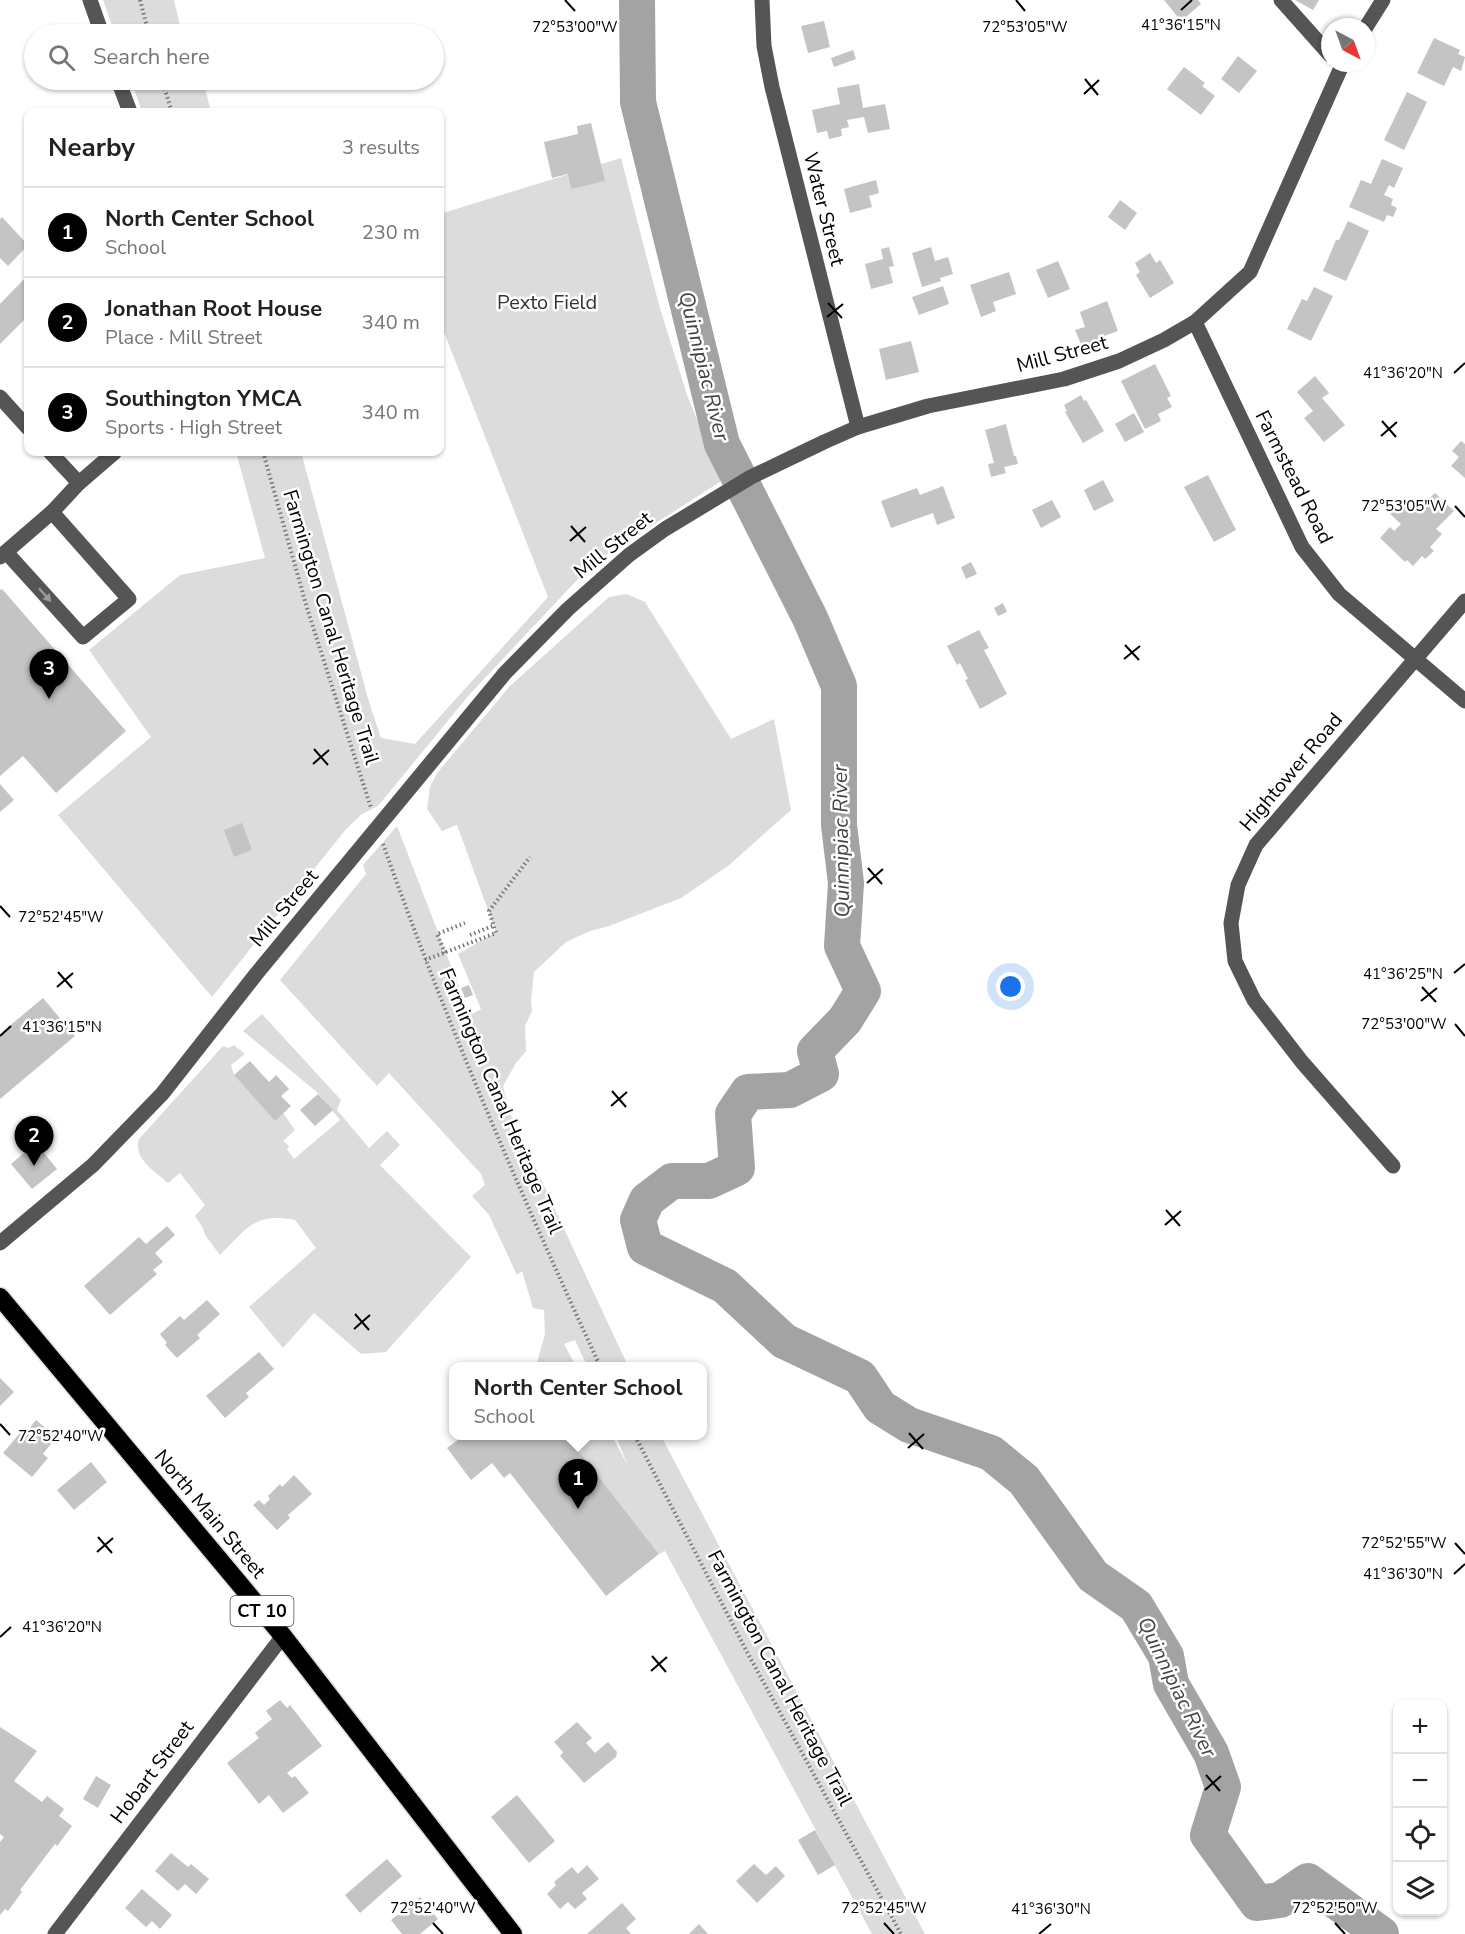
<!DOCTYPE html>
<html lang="en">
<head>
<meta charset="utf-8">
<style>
  :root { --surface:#fff; --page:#f6f6f6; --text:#222; --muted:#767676; --line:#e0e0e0; --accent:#000 }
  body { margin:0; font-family:"Nunito Sans",sans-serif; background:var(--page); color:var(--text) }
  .controls { position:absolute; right:18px; bottom:18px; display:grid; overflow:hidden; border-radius:12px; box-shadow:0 2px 4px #0004 }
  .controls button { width:54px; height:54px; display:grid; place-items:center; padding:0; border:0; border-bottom:2px solid var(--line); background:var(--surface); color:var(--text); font:30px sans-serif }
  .compass { position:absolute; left:1321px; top:18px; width:54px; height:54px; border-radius:50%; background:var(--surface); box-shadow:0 2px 4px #0004; rotate:139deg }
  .you { position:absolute; left:1011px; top:987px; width:21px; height:21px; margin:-15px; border:4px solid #fff; border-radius:50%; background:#1a73e8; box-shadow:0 0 0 9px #1a73e833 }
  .badge { display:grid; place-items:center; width:39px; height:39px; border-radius:50%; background:var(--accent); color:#fff; font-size:20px; font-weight:700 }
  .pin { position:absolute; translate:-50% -50px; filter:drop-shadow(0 2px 3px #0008) }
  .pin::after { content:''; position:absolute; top:32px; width:21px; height:18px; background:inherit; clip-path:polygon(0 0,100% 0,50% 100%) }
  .popup { position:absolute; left:449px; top:1362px; width:258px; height:78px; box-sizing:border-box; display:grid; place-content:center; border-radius:12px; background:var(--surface); filter:drop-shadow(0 2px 4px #0005); font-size:20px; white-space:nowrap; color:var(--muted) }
  .popup b { font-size:22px; color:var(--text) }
  .popup::after { content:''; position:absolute; left:50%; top:100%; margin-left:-12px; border:12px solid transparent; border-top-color:var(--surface) }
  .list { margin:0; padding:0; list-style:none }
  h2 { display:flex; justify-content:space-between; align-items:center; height:78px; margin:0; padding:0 24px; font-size:26px }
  h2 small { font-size:20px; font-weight:400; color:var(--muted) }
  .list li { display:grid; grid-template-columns:39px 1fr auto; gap:18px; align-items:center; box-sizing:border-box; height:90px; padding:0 24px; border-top:2px solid var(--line) }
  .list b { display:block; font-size:22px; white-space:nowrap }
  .list p { margin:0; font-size:20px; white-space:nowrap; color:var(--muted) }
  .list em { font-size:20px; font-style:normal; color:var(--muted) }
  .icon { flex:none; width:33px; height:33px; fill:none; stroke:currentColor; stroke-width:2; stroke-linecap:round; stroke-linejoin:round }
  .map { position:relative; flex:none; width:1465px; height:1934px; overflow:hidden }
  .search { position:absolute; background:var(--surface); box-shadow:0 2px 4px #0004; left:24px; top:24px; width:420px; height:66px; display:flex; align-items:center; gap:15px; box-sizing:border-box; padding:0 21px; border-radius:33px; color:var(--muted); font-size:22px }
  .panel { position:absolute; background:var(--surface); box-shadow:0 2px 4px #0004; left:24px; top:108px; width:420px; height:348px; border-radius:12px }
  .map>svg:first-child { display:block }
  .green { fill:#dcdcdc }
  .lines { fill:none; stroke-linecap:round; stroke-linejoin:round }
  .river { stroke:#a3a3a3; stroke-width:36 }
  .building { fill:#c4c4c4 }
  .highway-casing { stroke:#dbdbdb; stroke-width:21 }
  .path { stroke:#777; stroke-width:4; stroke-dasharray:1.5 3; stroke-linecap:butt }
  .minor { stroke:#555; stroke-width:15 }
  .highway { stroke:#000; stroke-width:18 }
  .oneway { fill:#999 }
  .ticks { fill:none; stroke:#000; stroke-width:2 }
  .labels { text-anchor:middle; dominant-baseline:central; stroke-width:5; stroke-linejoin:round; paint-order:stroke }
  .shield { fill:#fff; stroke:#4c4c4c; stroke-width:1.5 }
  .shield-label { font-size:18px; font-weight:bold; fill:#000 }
  .street-label { font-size:20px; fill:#000; stroke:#fff }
  .park-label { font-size:20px; fill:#333; stroke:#fff }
  .water-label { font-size:21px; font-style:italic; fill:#444; stroke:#fff }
  .ticks-label { font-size:15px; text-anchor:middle; fill:#000; stroke:#fff; stroke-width:5; stroke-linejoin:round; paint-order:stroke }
</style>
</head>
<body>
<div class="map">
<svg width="1465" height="1934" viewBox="0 0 1465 1934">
  <rect width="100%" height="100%" fill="#fff"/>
  <g class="green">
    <polygon points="103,0 174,0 182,34 115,34"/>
    <polygon points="131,80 203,80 211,112 142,112"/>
    <polygon points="621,158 659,305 688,398 723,480 592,564 469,695 378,806 362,814 346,829 212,997 58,815 151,737 89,650 180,575 265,558 236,452 301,452 369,702 381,738 415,744 548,597 440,322 440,214"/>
    <polygon points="627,594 645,602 731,739 774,719 791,810 728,866 681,898 609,926 590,931 566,942 534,972 531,1001 532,1011 525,1026 526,1051 516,1063 503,1086 510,1113 628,1366 587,1366 575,1340 564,1344 576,1366 536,1366 545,1334 544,1310 533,1308 522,1271 517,1275 489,1215 472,1196 485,1185 481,1174 389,1073 377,1086 280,980 366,874 363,865 397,826 470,1015 481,1009 458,954 496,932 457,825 442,831 427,809 430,787 437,773 510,686 609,597"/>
    <path d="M262,1014L341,1100L337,1110L369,1148L387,1131L400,1145L380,1165L471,1257L386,1352L361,1354L314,1313L283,1348L249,1307L316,1248L295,1220C254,1212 247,1229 220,1255L205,1235L203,1228L195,1216L205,1205L180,1173L168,1183C155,1171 133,1159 139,1139L223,1046L229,1048L234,1045L245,1054L231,1065L234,1075L275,1120L283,1113L295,1130L283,1141L289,1146L287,1149L294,1159L340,1120L318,1093L243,1031Z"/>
    <polygon points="567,1436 612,1436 627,1464 616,1436 661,1436 925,1934 872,1934 665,1551 659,1554"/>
  </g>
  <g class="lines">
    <polyline class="river" points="637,0 638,102 722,444 810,618 839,686 839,825 846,883 842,946 863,991 845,1020 815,1051 821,1074 790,1090 748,1092 733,1114 737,1168 709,1181 672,1181 647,1200 638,1220 645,1247 725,1286 784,1341 860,1377 880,1407 909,1425 991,1453 1024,1480 1093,1576 1136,1606 1166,1656 1171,1684 1211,1753 1223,1787 1208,1835 1257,1903 1280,1900 1308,1881 1381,1934"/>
  </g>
  <g class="building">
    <polygon points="1164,0 1198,0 1201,4 1181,21"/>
    <polygon points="1295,0 1319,0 1313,10"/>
    <polygon points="824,21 830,47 808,53 801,26"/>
    <polygon points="1434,38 1460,50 1458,54 1465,57 1461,71 1453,67 1444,86 1417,73"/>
    <polygon points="853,50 856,59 834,67 831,58"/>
    <polygon points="1238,56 1257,71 1239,93 1221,79"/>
    <polygon points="1184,67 1205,83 1202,86 1215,96 1201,115 1167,89"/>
    <polygon points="859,84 863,108 885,104 890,129 868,133 864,117 847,120 849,127 841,129 842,136 829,139 827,131 817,133 812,110 840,104 837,88"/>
    <polygon points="1407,92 1427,102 1404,150 1384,140"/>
    <polygon points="591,123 605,181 571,189 568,174 552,178 544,142 578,134 577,126"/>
    <polygon points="1382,159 1403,168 1394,188 1389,185 1384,195 1393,199 1391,205 1397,208 1393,217 1387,215 1384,222 1349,207 1361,180 1371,184"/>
    <polygon points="876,180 879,193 869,196 872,207 850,213 844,189"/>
    <polygon points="1120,200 1137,213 1125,230 1108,217"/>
    <polygon points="2,217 28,245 8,266 0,258 0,219"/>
    <polygon points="1348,221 1369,231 1346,281 1323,271 1336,240 1339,240"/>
    <polygon points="889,247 894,266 889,267 893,283 871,289 865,264 883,259 881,249"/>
    <polygon points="931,247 935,261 948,257 953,274 940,278 941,281 922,287 912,253"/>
    <polygon points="1150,253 1156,263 1160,260 1174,283 1150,298 1136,275 1140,272 1135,263"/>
    <polygon points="1058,261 1070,289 1048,298 1036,270"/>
    <polygon points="1009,272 1016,294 993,302 996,311 981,317 970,285"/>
    <polygon points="28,275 28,316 0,344 0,304"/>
    <polygon points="943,286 949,304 919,315 912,297"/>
    <polygon points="1314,287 1333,296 1311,341 1287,329 1302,299 1307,301"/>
    <polygon points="1107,301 1118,331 1104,336 1105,340 1083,349 1075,330 1085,327 1080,312"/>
    <polygon points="911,341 919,372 886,380 879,349"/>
    <polygon points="1155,364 1171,396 1167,398 1172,407 1158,414 1161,421 1145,429 1121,381"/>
    <polygon points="1315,376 1329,393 1322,398 1345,425 1324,442 1304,418 1313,411 1297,392"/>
    <polygon points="1081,395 1084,401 1086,400 1104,431 1083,443 1065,412 1067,411 1064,405"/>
    <polygon points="1134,413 1144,432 1125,442 1115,424"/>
    <polygon points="1006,424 1014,456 1016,456 1018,464 1004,467 1006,473 991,477 988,464 994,463 985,430"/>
    <polygon points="1461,441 1465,444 1465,478 1451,466 1459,457 1452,451"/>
    <polygon points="1208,475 1236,530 1214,542 1184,487"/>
    <polygon points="1103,480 1114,501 1094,511 1084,490"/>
    <polygon points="943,486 955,518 937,525 933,513 891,528 881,501 917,488 920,495"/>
    <polygon points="1435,493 1454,511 1436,529 1442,534 1430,547 1434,551 1425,559 1422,556 1413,566 1407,560 1405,562 1380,538 1390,527 1394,531 1401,524 1388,512 1401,498 1413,510 1421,501 1424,503"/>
    <polygon points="1052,500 1061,517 1041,528 1032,510"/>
    <polygon points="971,562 977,574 966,579 961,567"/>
    <polygon points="2,589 126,731 56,793 23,756 0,776 0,590"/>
    <polygon points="1003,603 1007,612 998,616 994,608"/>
    <polygon points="979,630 989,648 984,650 1007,694 980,709 965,680 968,679 960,663 957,665 947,646"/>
    <polygon points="0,784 14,800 0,812"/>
    <polygon points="242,823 252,850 234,857 224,830"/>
    <polygon points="469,985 473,995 465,998 461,988"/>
    <polygon points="43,998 75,1036 0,1099 0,1034"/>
    <polygon points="250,1061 269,1082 276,1075 289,1089 281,1096 291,1106 275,1121 234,1075"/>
    <polygon points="318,1094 333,1110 315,1126 300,1110"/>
    <polygon points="36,1143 57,1169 32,1189 11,1164"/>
    <polygon points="167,1226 175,1235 155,1253 163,1262 153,1270 157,1274 110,1315 84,1286 139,1237 146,1244"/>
    <polygon points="207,1300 220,1314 197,1335 200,1338 177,1358 165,1345 167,1343 160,1334 180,1316 184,1320"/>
    <polygon points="259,1352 274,1369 246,1393 249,1397 225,1418 206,1396"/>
    <polygon points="0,1378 14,1392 0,1406"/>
    <polygon points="36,1420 56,1437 43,1454 48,1458 32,1477 3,1453 25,1427 28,1430"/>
    <polygon points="463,1436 567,1436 659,1554 606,1596 510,1473 504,1478 492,1463 471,1480 447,1448"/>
    <polygon points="91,1462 107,1482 74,1510 57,1490"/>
    <polygon points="294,1475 312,1494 288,1515 290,1518 277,1530 253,1505 259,1500 264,1505 270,1499 268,1496 280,1484 282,1487"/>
    <polygon points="280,1700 287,1708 290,1705 322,1746 287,1773 292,1778 295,1776 309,1793 283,1813 269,1795 259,1804 227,1763 259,1738 255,1733 272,1719 266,1711"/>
    <polygon points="577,1722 592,1738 586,1743 595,1753 608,1742 617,1752 616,1757 584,1783 560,1756 563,1752 554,1742"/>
    <polygon points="0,1727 37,1751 14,1781 42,1802 47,1796 64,1809 59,1816 72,1826 57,1846 55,1844 20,1890 22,1892 8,1911 5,1909 0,1915 0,1842 4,1837 0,1834"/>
    <polygon points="96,1776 111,1785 98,1808 83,1799"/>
    <polygon points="517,1795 555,1841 529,1863 491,1817"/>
    <polygon points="815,1830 835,1865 818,1875 798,1840"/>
    <polygon points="171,1853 188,1867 191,1864 209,1879 196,1894 185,1884 178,1891 155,1871"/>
    <polygon points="387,1859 402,1876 360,1913 345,1895"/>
    <polygon points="754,1864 766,1875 776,1866 785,1876 757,1903 736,1881"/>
    <polygon points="587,1865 599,1879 582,1893 587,1899 575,1909 568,1902 560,1909 547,1894 556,1885 554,1882 572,1867 578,1874"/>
    <polygon points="142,1889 172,1915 160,1929 152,1921 146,1927 125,1908"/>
    <polygon points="420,1897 438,1919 420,1934 402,1934 391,1920"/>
    <polygon points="622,1903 636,1919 626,1928 631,1934 587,1934"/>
    <polygon points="699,1924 708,1934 689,1934"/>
  </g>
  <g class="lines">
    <g class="highway-casing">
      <polyline id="highway" points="0,1297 283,1636 513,1934"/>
    </g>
    <g class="path">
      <polyline points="140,0 149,34"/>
      <polyline points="162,80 172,112"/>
      <polyline points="263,452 307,608 371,808"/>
      <path d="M383,844C446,1022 521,1195 600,1366"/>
      <polyline points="470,935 495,925"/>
      <polyline points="445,953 437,934 465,923"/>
      <polyline points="425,960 496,933 489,911 530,857"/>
      <polyline points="635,1436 747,1652 901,1934"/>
    </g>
    <g class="minor">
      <polyline points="90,0 102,34"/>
      <polyline points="762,0 764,46 772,87 858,427"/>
      <polyline points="1281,0 1330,55"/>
      <polyline points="1366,27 1383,0"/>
      <polyline points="118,80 130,112"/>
      <polyline points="1195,322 1302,547 1339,594 1465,701"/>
      <polyline points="0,397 28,428"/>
      <polyline points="50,452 79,483"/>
      <polyline points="6,552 83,637 129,599 52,512"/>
      <polyline points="0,557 52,512 79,483 115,452"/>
      <polyline points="1393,1166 1302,1062 1254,1000 1235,961 1231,923 1238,885 1256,845 1465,601"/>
      <polyline points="0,1243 93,1165 162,1094 257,973 505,673 568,609 629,555 665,529 751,477 824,442 858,427 928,406 1064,379 1119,361 1164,340 1195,322 1250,272 1343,63"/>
      <polyline points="55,1934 283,1636"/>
    </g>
    <use href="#highway" class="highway"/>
  </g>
  <defs><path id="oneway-solid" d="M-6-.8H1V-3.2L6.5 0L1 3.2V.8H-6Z" transform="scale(1.5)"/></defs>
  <use class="oneway" href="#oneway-solid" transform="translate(45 595) rotate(48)"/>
  <path class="ticks" d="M565,0L575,11M1016,0L1025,11M1181,10L1192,0M1085,79L1098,95M1084,94L1099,80M828,303L842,318M827,317L843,304M1454,373L1465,363M1382,421L1396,437M1381,436L1397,422M1455,506L1465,517M571,526L585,542M570,541L586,527M1125,645L1139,660M1124,659L1140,646M314,749L328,765M313,764L329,750M868,868L882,884M867,883L883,869M0,906L10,917M58,972L72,988M1454,973L1465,964M57,987L73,973M1422,987L1436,1002M1421,1001L1437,988M1455,1024L1465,1036M0,1036L11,1026M612,1091L626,1107M611,1106L627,1092M1166,1210L1180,1226M1165,1225L1181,1211M355,1314L369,1330M354,1329L370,1315M0,1424L10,1435M909,1433L923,1449M908,1448L924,1434M98,1537L112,1553M1455,1543L1465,1554M97,1552L113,1538M1454,1574L1465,1564M0,1637L11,1627M652,1656L666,1672M651,1671L667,1657M1206,1775L1220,1791M1205,1790L1221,1776M433,1923L443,1934M884,1923L894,1934M1335,1923L1345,1934M1039,1934L1051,1924"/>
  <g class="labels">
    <rect class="shield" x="230.5" y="1596" width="63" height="30" rx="4.5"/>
    <g class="shield-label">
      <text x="262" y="1611">CT 10</text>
    </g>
    <g class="street-label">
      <text transform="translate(824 209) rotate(76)">Water Street</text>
      <text transform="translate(1062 354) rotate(-15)">Mill Street</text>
      <text transform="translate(1294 477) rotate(63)">Farmstead Road</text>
      <text transform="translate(613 545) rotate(-39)">Mill Street</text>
      <text transform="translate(331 627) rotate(73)">Farmington Canal Heritage Trail</text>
      <text transform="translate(1291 772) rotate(-50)">Hightower Road</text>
      <text transform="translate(284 908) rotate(-50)">Mill Street</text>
      <text transform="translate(501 1101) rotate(67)">Farmington Canal Heritage Trail</text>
      <text transform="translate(210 1514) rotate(50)">North Main Street</text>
      <text transform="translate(780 1678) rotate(62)">Farmington Canal Heritage Trail</text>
      <text transform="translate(152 1772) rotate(-53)">Hobart Street</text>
    </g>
    <g class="park-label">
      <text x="547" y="302">Pexto Field</text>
    </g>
    <g class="water-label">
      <text transform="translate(704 366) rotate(76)">Quinnipiac River</text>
      <text transform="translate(841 841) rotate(-91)">Quinnipiac River</text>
      <text transform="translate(1177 1687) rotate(64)">Quinnipiac River</text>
    </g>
  </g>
  <g class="ticks-label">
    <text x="1181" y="30">41°36'15"N</text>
    <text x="575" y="32">72°53'00"W</text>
    <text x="1025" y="32">72°53'05"W</text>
    <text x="1403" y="378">41°36'20"N</text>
    <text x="1404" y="511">72°53'05"W</text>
    <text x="61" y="922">72°52'45"W</text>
    <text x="1403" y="979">41°36'25"N</text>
    <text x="1404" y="1029">72°53'00"W</text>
    <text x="62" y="1032">41°36'15"N</text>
    <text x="61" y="1441">72°52'40"W</text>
    <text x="1404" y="1548">72°52'55"W</text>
    <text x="1403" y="1579">41°36'30"N</text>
    <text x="62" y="1632">41°36'20"N</text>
    <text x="433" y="1913">72°52'40"W</text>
    <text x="884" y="1913">72°52'45"W</text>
    <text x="1335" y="1913">72°52'50"W</text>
    <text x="1051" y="1914">41°36'30"N</text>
  </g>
</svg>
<div class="controls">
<button>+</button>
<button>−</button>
<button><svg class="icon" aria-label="locate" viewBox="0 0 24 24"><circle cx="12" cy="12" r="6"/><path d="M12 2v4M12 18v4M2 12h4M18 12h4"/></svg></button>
<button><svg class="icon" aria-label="layers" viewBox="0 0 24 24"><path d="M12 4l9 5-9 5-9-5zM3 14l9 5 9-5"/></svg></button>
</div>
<svg class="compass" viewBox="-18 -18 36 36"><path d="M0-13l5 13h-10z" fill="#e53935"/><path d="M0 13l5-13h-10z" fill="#767676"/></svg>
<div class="you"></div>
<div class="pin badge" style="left:578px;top:1509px">1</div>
<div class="popup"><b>North Center School</b>School</div>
<div class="pin badge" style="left:34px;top:1166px">2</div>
<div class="pin badge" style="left:49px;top:699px">3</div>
<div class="search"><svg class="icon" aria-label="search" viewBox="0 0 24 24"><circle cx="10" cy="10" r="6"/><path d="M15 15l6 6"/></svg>Search here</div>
<section class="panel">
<h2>Nearby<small>3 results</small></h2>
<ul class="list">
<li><span class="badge">1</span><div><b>North Center School</b><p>School</p></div><em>230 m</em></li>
<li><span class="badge">2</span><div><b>Jonathan Root House</b><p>Place · Mill Street</p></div><em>340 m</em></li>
<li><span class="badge">3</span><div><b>Southington YMCA</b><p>Sports · High Street</p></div><em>340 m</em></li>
</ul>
</section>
</div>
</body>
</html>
